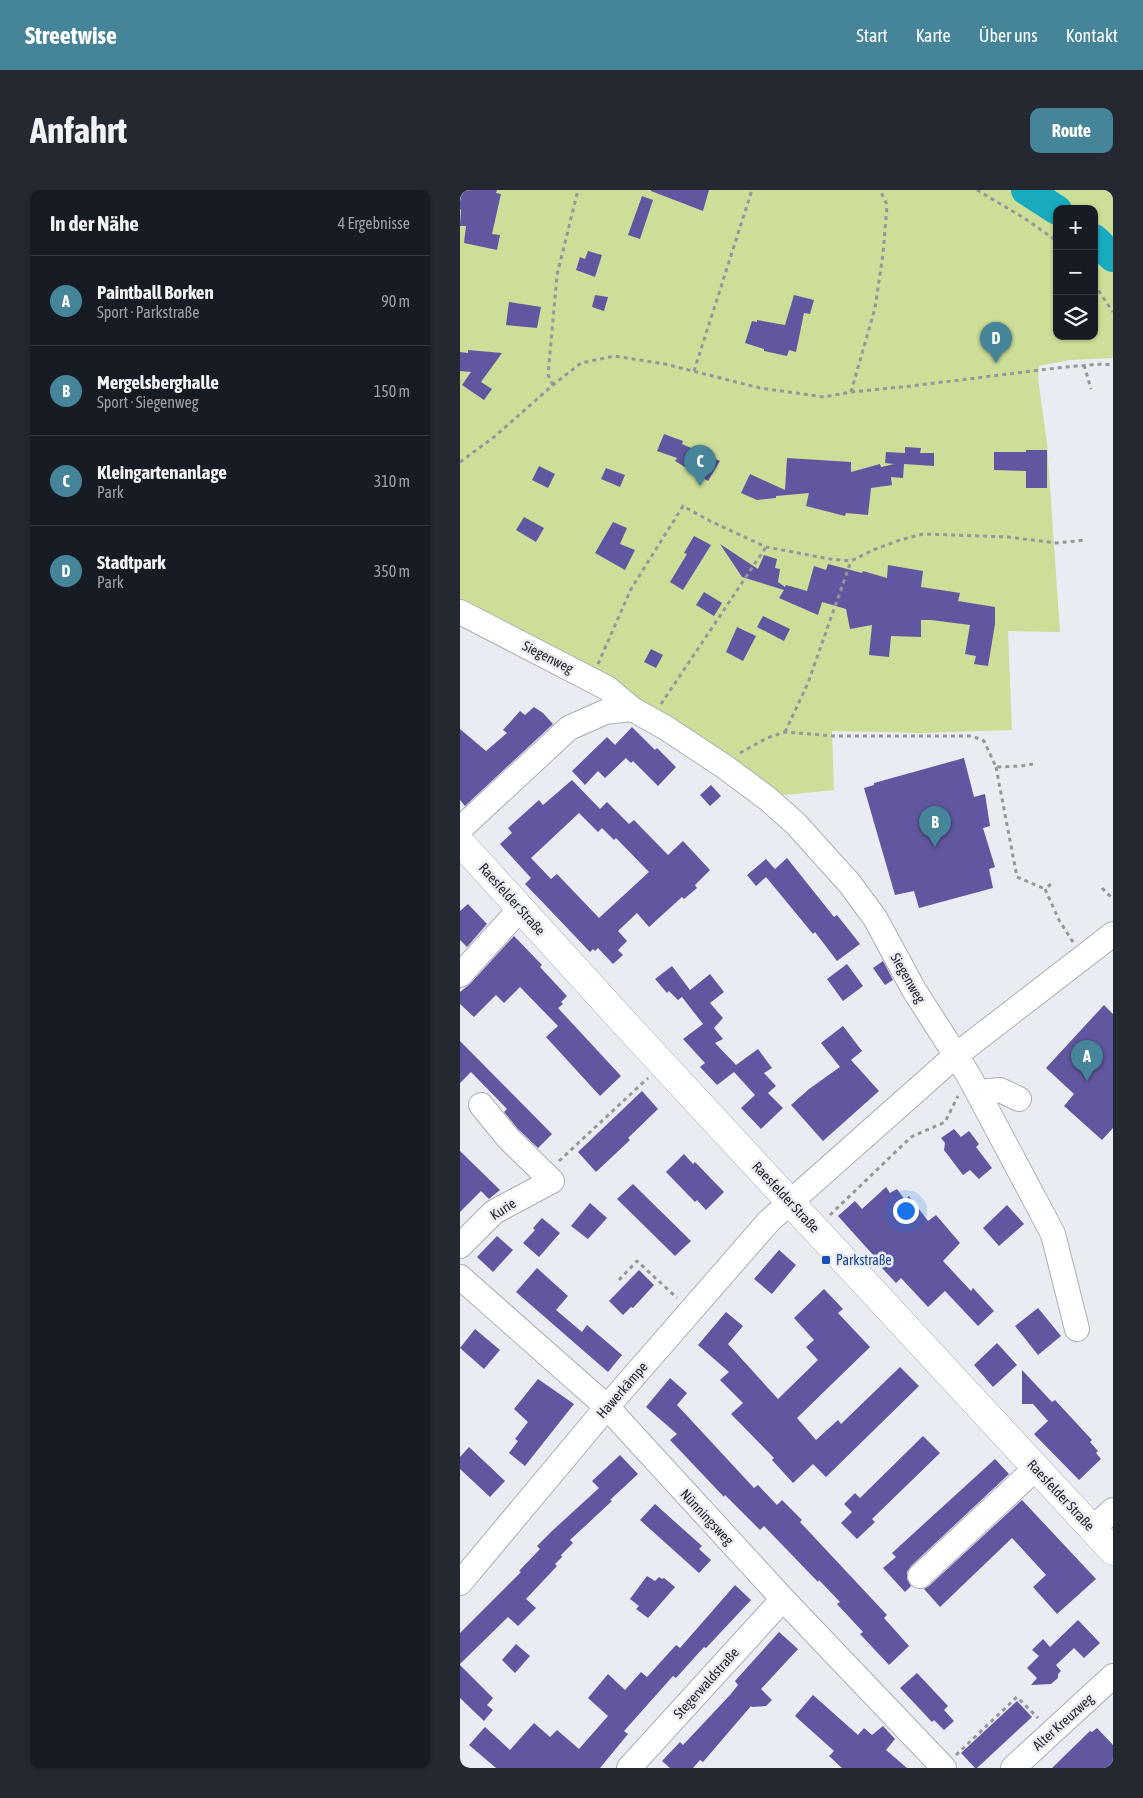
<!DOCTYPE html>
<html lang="de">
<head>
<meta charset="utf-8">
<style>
  :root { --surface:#171b24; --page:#242831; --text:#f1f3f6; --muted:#9ea1a6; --line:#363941; --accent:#458499 }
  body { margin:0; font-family:"Asap Condensed",sans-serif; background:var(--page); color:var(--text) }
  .controls { position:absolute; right:15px; top:15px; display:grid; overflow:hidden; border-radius:10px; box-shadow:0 1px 4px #0004 }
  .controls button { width:45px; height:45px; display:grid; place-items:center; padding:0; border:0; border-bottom:1px solid var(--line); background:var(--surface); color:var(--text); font:25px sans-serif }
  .you { position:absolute; left:445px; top:1020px; width:18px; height:18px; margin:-12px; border:4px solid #fff; border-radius:50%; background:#1a73e8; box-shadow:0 0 0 8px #1a73e833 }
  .badge { display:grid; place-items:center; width:32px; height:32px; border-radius:50%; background:var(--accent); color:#fff; font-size:16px; font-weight:700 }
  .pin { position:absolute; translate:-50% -41px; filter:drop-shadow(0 1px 2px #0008) }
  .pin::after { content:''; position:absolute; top:26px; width:18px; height:15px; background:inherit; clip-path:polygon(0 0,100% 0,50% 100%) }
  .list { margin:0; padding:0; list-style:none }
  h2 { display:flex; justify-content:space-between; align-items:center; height:65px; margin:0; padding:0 20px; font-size:21px }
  h2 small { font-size:16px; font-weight:400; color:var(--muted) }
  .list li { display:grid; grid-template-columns:32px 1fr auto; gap:15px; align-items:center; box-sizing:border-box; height:90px; padding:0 20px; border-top:1px solid var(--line) }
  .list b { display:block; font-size:19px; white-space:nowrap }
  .list p { margin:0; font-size:16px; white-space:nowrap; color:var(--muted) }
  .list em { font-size:16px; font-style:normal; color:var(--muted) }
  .icon { flex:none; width:28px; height:28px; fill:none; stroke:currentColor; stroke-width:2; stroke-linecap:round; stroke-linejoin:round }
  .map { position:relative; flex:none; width:653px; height:1578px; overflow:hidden; border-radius:10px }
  header { display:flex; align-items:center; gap:30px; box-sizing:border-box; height:70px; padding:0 25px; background:var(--accent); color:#fff }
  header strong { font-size:24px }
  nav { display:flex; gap:28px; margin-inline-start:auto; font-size:18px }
  .intro { display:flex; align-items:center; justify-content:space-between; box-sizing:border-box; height:120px; padding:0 30px }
  h1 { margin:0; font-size:35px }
  .button { padding:12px 22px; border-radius:10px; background:var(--accent); color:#fff; font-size:18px; font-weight:700 }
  main { display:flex; gap:30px; padding:0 30px }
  aside { flex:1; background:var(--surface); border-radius:10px; box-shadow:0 1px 4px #0004 }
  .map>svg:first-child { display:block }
  .green { fill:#cdde98; fill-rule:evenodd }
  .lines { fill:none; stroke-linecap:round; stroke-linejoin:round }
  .river { stroke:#18aabe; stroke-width:30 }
  .building { fill:#6157a0; fill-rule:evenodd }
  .minor-casing { stroke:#aaadb3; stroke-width:26 }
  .major-casing { stroke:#aaadb3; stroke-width:29 }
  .path { stroke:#95979c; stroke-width:3; stroke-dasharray:4 4; stroke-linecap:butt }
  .minor { stroke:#fff; stroke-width:24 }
  .major { stroke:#fff; stroke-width:28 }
  .transit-dot { fill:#1a4fb4; stroke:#e9edf3; stroke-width:2 }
  .labels { text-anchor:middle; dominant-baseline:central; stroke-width:5; stroke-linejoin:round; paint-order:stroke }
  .street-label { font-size:14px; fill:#26272a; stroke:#e9edf3 }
  .transit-label { font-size:14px; fill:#164399; stroke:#e9edf3; text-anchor:start }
</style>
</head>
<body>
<header>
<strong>Streetwise</strong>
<nav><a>Start</a><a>Karte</a><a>Über uns</a><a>Kontakt</a></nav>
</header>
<div class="intro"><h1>Anfahrt</h1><a class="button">Route</a></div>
<main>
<aside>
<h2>In der Nähe<small>4 Ergebnisse</small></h2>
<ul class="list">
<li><span class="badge">A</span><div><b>Paintball Borken</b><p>Sport · Parkstraße</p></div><em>90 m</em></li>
<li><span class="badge">B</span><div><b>Mergelsberghalle</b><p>Sport · Siegenweg</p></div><em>150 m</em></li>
<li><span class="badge">C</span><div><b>Kleingartenanlage</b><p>Park</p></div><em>310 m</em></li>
<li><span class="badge">D</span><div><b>Stadtpark</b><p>Park</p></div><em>350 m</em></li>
</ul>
</aside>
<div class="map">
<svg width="653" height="1578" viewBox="0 0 653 1578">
  <rect width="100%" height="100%" fill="#e9edf3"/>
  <path class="green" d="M0,0H653V168L610,170L579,176L578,188L587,253L600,442L548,441L552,540L461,543L372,541L374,600L315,606L0,416ZM597,19H634V146H597Z"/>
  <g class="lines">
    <g class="river">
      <polyline points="566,0 597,20"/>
      <polyline points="634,49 653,67"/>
    </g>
  </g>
  <g class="building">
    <polygon points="2,0 37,0 36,3 41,4 32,44 40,45 37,60 4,53 6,36 0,36 1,20 0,19 0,12"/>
    <polygon points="191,0 249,0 243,21 191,1"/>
    <polygon points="182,6 193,10 180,49 168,45"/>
    <polygon points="128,61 142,65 135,87 116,80 120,67 125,69"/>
    <polygon points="135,105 148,107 144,121 132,117"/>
    <polygon points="334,105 354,110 350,124 344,123 336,162 329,160 327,166 304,161 304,159 285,153 292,131 297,132 297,130 325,135"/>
    <polygon points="49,112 81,117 77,138 46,135"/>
    <polygon points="8,160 42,163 21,192 32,199 24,210 2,195 11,182 0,181 0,162 8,163"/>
    <polygon points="204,244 223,251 222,254 260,271 248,291 215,271 217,268 197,261"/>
    <polygon points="445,257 461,258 460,263 474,263 474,276 444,274 443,288 431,287 432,295 411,298 408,325 386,323 385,326 346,316 349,303 316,306 316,308 297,310 281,303 290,284 325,300 327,268 391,272 391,282 420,274 421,277 434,274 425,273 426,262 445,263"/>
    <polygon points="566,260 587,260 587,298 566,298 566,281 534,280 534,262 566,262"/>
    <polygon points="79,276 95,284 88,298 72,290"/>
    <polygon points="146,278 165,285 160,297 141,289"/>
    <polygon points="64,327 84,338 76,352 56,340"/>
    <polygon points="153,332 167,338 160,354 175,360 165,380 135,363"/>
    <polygon points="234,346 251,355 223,400 210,392 227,364 224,363"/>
    <polygon points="260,354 298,379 304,365 317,369 315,378 320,379 318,392 325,397 326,395 347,401 354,376 366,380 368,374 402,383 403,381 427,388 428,375 463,381 461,397 500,403 498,411 535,417 535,434 528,476 514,474 516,466 505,464 510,435 471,430 461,430 461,447 431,446 429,467 409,465 412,435 390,439 386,419 362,412 358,425 319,408 324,400 282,387"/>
    <polygon points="244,402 262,413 254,426 236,415"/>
    <polygon points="303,426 330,439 324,451 297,437"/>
    <polygon points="277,437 296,446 283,471 266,462"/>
    <polygon points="191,459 203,465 196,478 184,472"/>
    <polygon points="74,517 83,523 93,534 5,616 0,610 0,539 26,561 47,543 43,540 60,521 65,525"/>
    <polygon points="172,537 195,560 197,558 216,577 198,596 173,571 171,573 166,568 145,588 138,581 125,595 112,581 147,547 155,555"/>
    <polygon points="504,568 514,607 525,604 530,636 523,638 535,677 529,679 533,698 459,718 454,701 435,705 404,598 414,595 414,593"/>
    <path d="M112,590L140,619L147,612L169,634L174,630L208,665L223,651L250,680L235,695L237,698L224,709L222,707L189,737L177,723L158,741L167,751L158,760L163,765L153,774L138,758L135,761L133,759L130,762L90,720L65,694L71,688L40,654L52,643L48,638L79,610L83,615ZM119,623L138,642L142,638L154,650L156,648L189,682L139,728L97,684L91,689L71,668Z"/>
    <polygon points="251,595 261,606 250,616 240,605"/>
    <polygon points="327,668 374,727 377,725 400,754 377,771 355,742 353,744 306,687 296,696 287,685 306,669 315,679"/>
    <polygon points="8,714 27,734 7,757 0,750 0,721"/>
    <polygon points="54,746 82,775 80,777 107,806 101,812 103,814 98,818 161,886 140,906 86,847 98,836 60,797 44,813 36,805 14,827 0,814 0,802 10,794"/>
    <polygon points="423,771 433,790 425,795 413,778"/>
    <polygon points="387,774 403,796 383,811 367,789"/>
    <polygon points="212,776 230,800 224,805 250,784 264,802 250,813 263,828 254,838 263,849 255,853 276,875 298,859 312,878 304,883 316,896 308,903 323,918 301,939 281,918 295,905 274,882 257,895 240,877 245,873 223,849 243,834 222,807 218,810 209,801 207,803 195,789"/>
    <polygon points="644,815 653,824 653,938 642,950 604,916 614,904 586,878"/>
    <polygon points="383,836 402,861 391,870 419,901 363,951 331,915 349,899 380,877 361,853"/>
    <polygon points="0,851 92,944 78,958 58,939 44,922 47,919 11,882 0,893"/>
    <polygon points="182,901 198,919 168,948 170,950 136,982 118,962"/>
    <polygon points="494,939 501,947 509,941 519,954 516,957 532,978 519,989 510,980 503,985 484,960 485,953 481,948"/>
    <polygon points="0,961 40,1000 29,1009 21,1001 0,1022"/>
    <polygon points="224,964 233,974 235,972 264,1002 246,1020 237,1010 235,1012 206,982"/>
    <polygon points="173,994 231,1051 215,1066 157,1009"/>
    <polygon points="426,997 430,1003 437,999 445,1010 449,1006 468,1031 476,1025 500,1053 483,1071 511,1101 513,1098 534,1121 518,1136 485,1101 468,1117 441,1088 436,1093 422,1078 423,1076 378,1026 395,1011 402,1019"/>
    <polygon points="130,1013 147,1028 128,1049 111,1036"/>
    <polygon points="547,1015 564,1034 539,1056 523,1038"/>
    <polygon points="82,1028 100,1043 79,1067 63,1053 75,1040 73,1038"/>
    <polygon points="37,1046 53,1060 33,1082 17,1067"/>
    <polygon points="319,1060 336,1075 312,1104 294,1089"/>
    <polygon points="77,1078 108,1106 96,1120 122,1142 127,1135 162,1165 148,1182 56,1102"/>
    <polygon points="179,1080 194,1095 173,1118 171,1117 163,1125 149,1111"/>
    <polygon points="364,1099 383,1119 378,1123 410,1157 337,1228 356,1250 378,1230 381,1234 440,1177 459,1196 366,1287 353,1274 333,1293 312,1270 314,1268 271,1224 283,1213 260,1190 269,1182 238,1155 266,1122 283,1136 268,1154 318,1209 358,1170 346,1157 354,1150 334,1128"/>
    <polygon points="578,1118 601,1146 578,1165 555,1136"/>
    <polygon points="15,1139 40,1160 24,1179 0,1158"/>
    <polygon points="537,1153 557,1175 533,1197 514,1175"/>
    <polygon points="562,1180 592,1212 595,1210 632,1250 630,1252 638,1261 636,1263 641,1269 619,1290 574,1244 588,1231 573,1214 562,1214"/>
    <polygon points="210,1188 227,1203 217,1215 294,1298 298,1295 317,1315 322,1310 342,1330 340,1332 427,1425 424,1428 449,1456 429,1475 400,1444 403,1442 377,1414 380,1412 359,1390 358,1392 304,1336 300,1340 265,1305 264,1307 210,1250 217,1244 186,1217"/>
    <polygon points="78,1189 114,1214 65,1276 49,1263 58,1251 55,1249 68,1232 54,1219"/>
    <polygon points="463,1246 480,1263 412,1329 415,1332 397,1349 381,1333 392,1322 384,1314 395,1303 400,1308"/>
    <polygon points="9,1257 45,1291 30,1307 0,1279 0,1267"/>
    <polygon points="160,1265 178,1284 150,1310 152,1311 110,1350 113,1353 101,1365 102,1367 95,1374 97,1376 66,1409 76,1418 58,1436 48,1427 0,1474 0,1443 61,1382 59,1381 80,1359 77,1356 92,1341 139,1298 132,1291"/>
    <polygon points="535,1269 549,1284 451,1376 447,1382 447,1389 451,1396 445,1402 423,1378 436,1367 432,1363"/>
    <polygon points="562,1310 636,1389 597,1424 573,1397 586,1385 552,1348 480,1417 464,1399 469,1396"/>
    <polygon points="195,1314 242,1356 239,1359 251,1370 239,1383 180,1330"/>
    <polygon points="187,1386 195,1391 199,1387 202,1389 204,1388 215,1397 188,1428 176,1419 179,1416 170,1409"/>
    <polygon points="275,1395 291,1410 246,1458 244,1457 216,1488 213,1486 164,1541 168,1544 140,1578 36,1578 9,1555 25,1537 50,1560 74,1533 90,1547 97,1540 119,1559 148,1526 128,1508 148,1484 165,1500 181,1482 187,1487 216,1455 220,1458"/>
    <polygon points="618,1430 640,1453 624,1468 614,1458 596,1475 601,1481 598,1484 598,1488 591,1494 571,1495 577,1488 567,1478 579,1466 572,1460 583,1449 590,1457"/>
    <polygon points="319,1442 338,1459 301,1499 312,1510 306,1516 292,1517 291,1516 243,1572 240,1570 233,1578 210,1578 202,1571 220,1552 223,1555 270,1505 278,1495 275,1491"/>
    <polygon points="56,1454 70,1466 55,1483 42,1470"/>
    <polygon points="0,1475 33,1508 27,1515 33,1520 24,1531 0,1508"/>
    <polygon points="457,1483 488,1516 484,1520 494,1531 484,1540 474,1530 472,1532 440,1498"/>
    <polygon points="353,1505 398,1545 404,1538 412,1545 423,1536 435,1549 426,1560 447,1578 382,1578 369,1566 374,1561 335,1526"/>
    <polygon points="557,1511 572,1527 517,1578 515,1578 501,1563"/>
    <polygon points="637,1538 653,1555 653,1573 648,1578 592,1578 630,1541 632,1542"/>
  </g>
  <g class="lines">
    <g class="minor-casing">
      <g id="minor">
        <polyline points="0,422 147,498 172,519 206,538 265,577 308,609 336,634 390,694 415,728 454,800 509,886 593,1044 617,1139"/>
        <polyline points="0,639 109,538 145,522 172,519"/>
        <polyline points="0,785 60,719"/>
        <polyline points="518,902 540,900 559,909"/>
        <polyline points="0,1056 34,1022 92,991 48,948 21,915"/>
        <polyline points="0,1087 147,1217 323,1409 484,1578"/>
        <polyline points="632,1339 653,1320"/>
        <polyline points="460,1386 576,1278"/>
        <polyline points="0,1393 147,1217 309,1031 495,866 653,744"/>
        <polyline points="169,1578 323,1409"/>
        <polyline points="553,1578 653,1486"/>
      </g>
    </g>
    <g class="major-casing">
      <polyline id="major" points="0,652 172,841 653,1361"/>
    </g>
    <g class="path">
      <polyline points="517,0 564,28 597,51"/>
      <polyline points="634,94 653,122"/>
      <polyline points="624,175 631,199"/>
      <polyline points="234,181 292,0"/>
      <polyline points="93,195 88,185 97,85 118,0"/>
      <polyline points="391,202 415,118 423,64 427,15 420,0"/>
      <polyline points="0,272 34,247 93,195 121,173 154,166 205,174 300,198 364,207 391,202 451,196 605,177 643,174 653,175"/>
      <polyline points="138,474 171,399 223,316 250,331 306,357 370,369 391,371 413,360 440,350 463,344 548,347 596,353 626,350"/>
      <polyline points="201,514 306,357"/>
      <polyline points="325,542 348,493 391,371"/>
      <polyline points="280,563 307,548 325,542 373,546 512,546 524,551 536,577 561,576 573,574"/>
      <polyline points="536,577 557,687 585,699"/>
      <polyline points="591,694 585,699 599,730 613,752"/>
      <polyline points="642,698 653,709"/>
      <polyline points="99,971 188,888"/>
      <polyline points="370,1025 451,947 485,932 498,906"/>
      <polyline points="159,1090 177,1071 217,1108"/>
      <polyline points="496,1565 557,1507 578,1528"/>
    </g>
    <use href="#minor" class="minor"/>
    <use href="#major" class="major"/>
  </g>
  <rect class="transit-dot" x="361" y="1065" width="10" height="10" rx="2.5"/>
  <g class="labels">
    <g class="street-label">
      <text transform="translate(88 467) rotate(27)">Siegenweg</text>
      <text transform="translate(52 709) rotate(48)">Raesfelder Straße</text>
      <text transform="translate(448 788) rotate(60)">Siegenweg</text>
      <text transform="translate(326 1007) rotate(47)">Raesfelder Straße</text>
      <text transform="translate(43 1019) rotate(-33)">Kurie</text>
      <text transform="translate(162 1200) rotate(-49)">Hawerkämpe</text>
      <text transform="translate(601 1305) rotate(47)">Raesfelder Straße</text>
      <text transform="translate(247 1327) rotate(47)">Nünningsweg</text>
      <text transform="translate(246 1493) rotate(-48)">Stegerwaldstraße</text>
      <text transform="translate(603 1532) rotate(-42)">Alter Kreuzweg</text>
    </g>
    <g class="transit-label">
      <text x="376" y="1070">Parkstraße</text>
    </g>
  </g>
</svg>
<div class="controls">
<button>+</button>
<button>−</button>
<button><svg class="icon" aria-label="layers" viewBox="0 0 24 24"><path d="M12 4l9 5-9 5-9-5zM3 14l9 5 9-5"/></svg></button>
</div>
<div class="you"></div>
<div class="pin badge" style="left:627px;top:891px">A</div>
<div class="pin badge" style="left:475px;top:657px">B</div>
<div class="pin badge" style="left:240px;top:296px">C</div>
<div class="pin badge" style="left:536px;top:173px">D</div>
</div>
</main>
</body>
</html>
